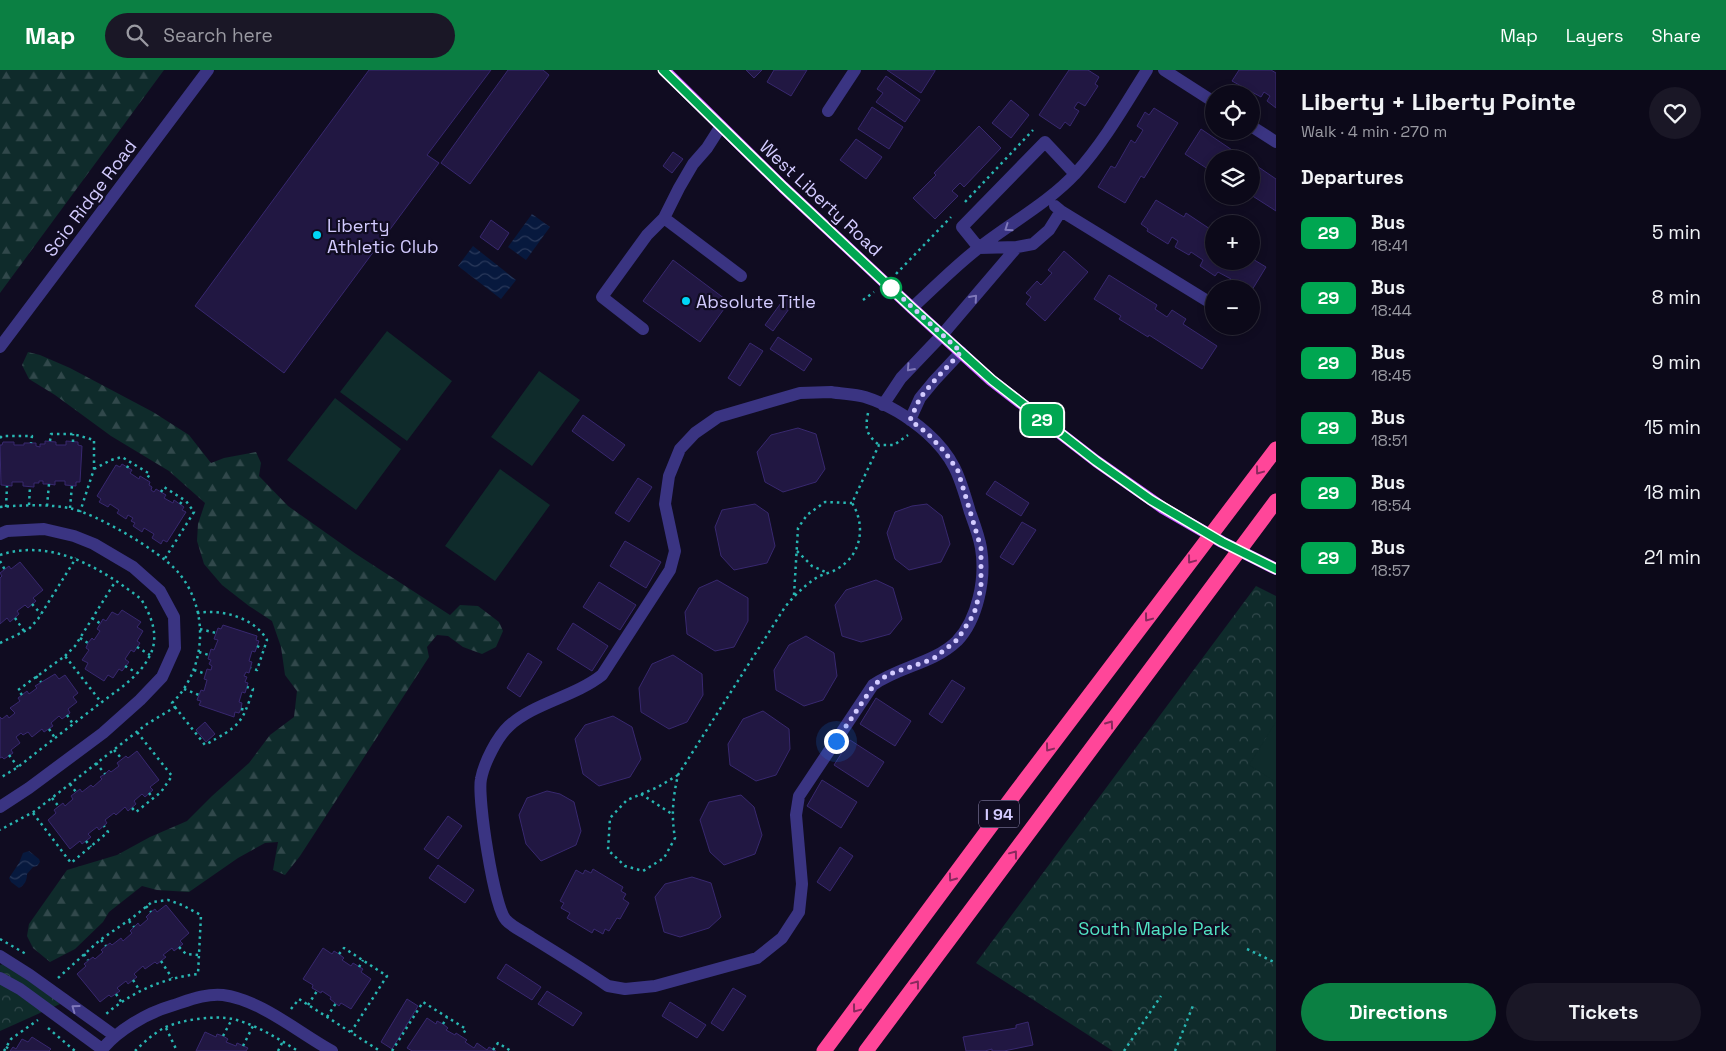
<!DOCTYPE html>
<meta charset="utf-8">
<style>
:root{--surface:#0c0919;--page:#1a1726;--text:#f1f3f6;--muted:#9a9aa2;--line:#2c2a38;--accent:#0b8043}
body{margin:0;font-family:"Space Grotesk",sans-serif;background:var(--page);color:var(--text);height:100vh;display:flex;flex-direction:column;font-size:19px;white-space:nowrap}
*{box-sizing:border-box;margin:0}
p{font-size:16px;color:var(--muted)}
.icon{flex:none;width:28px;height:28px;fill:none;stroke:currentColor;stroke-width:2;stroke-linecap:round;stroke-linejoin:round}
.map{position:relative;flex:1;overflow:hidden}
.details{display:flex;flex-direction:column;background:var(--surface);width:450px}
.details>*{flex:none}
.badge{padding:0 10px;border-radius:8px;font-size:18px;line-height:32px}
.tools{position:absolute;left:1205px;top:15px;display:grid;gap:10px}
.tools a{display:grid;place-items:center;width:55px;height:55px;border-radius:50%;background:var(--surface);box-shadow:0 2px 8px #0003,0 0 0 1px var(--line);font-size:25px}
.you{position:absolute;width:25px;height:25px;margin:-12px;border:4px solid #fff;border-radius:50%;background:#1a73e8;box-shadow:0 0 0 8px #1a73e833}
.map>.badge{position:absolute;translate:-50% -50%;box-shadow:0 0 0 2px #fff}
h2{padding:0 25px;font-size:19px;line-height:45px}
.round{display:grid;place-items:center;flex:none;width:52px;height:52px;border-radius:26px;background:var(--page)}
.head{display:flex;align-items:center;justify-content:space-between;height:85px;padding:0 25px}
h1{font-size:24px;font-weight:800;line-height:38px}
.button{display:flex;gap:10px;margin-top:auto;padding:10px 25px}
.button a{flex:1;height:58px;border-radius:30px;background:var(--accent);color:#fff;font-size:20px;font-weight:800;line-height:58px;text-align:center}
.button a+a{background:var(--page);color:var(--text)}
ul{padding:0;list-style:none}
li{display:flex;align-items:center;gap:15px;height:65px;padding:0 25px}
li div{flex:1}
li b{display:block;font-size:19px}
li em{font-style:normal}
li .badge{min-width:55px;font-weight:700;text-align:center}
header{display:flex;align-items:center;gap:30px;box-sizing:border-box;height:70px;padding:0 25px;background:var(--accent);color:#fff}
header strong{font-size:24px}
nav{display:flex;gap:28px;margin-inline-start:auto;font-size:18px}
.search{width:350px;height:45px;background:var(--page);display:flex;align-items:center;gap:12px;box-sizing:border-box;padding:0 18px;border-radius:28px;color:var(--muted);font-size:19px}
main{display:flex;flex:1;min-height:0}
.map>svg:first-child{display:block}
.forest{fill:url(#forest-firs)}
.park{fill:url(#park-crowns)}
.garden{fill:#0f2b2b}
.water{fill:url(#water-waves)}
.building{fill:#211742;stroke:#38286f}
.lines{fill:none;stroke-linecap:round;stroke-linejoin:round}
.path{stroke:#28b6b2;stroke-width:2.5;stroke-dasharray:2.5 4;stroke-linecap:butt}
.minor{stroke:#3a3482;stroke-width:12}
.major{stroke:#c452ff;stroke-width:12}
.highway{stroke:#ff4699;stroke-width:15}
.oneway{stroke:#7f78ba}
.oneway2{stroke:#88295d}
.line-casing{stroke:#fff;stroke-width:11}
.line{stroke:#00a651;stroke-width:8}
.walk{stroke:#d3cbff;stroke-width:5;stroke-dasharray:0 9}
.poi-dot{fill:#00d6f6;stroke:#100c21;stroke-width:2}
.stop-dot{fill:#fff;stroke:#00a651;stroke-width:2.5}
.labels{text-anchor:middle;dominant-baseline:central;stroke-width:4.5;stroke-linejoin:round;paint-order:stroke}
.shield{fill:#100c21;stroke:#9892bc;stroke-width:1}
.shield-label{font-size:16px;font-weight:bold;fill:#d3cbff}
.street-label{font-size:18px;fill:#d3cbff;stroke:#100c21}
.poi-label{font-size:18px;fill:#d3cbff;stroke:#100c21;text-anchor:start}
.park-label{font-size:18px;fill:#52e4c4;stroke:#100c21}
</style>
<header>
<strong>Map</strong>
<div class="search"><svg class="icon" aria-label="search" viewBox="0 0 24 24"><circle cx="10" cy="10" r="6"/><path d="M15 15l6 6"/></svg>Search here</div>
<nav><a>Map</a><a>Layers</a><a>Share</a></nav>
</header>
<main>
<div class="map">
<svg width="1276" height="981" viewBox="0 0 1276 981">
<defs>
<pattern id="forest-firs" width="22" height="20" patternUnits="userSpaceOnUse" patternTransform="scale(1.25)"><rect width="22" height="20" fill="#0f2b2b"/><path d="M5 1l3.5 6h-7zM16 11l3.5 6h-7z" fill="#31484b"/></pattern>
<pattern id="park-crowns" width="20" height="18" patternUnits="userSpaceOnUse" patternTransform="scale(1.25)"><rect width="20" height="18" fill="#0f2b2b"/><path d="M2 6a3 3 0 1 1 6 0M12 15a3 3 0 1 1 6 0" fill="none" stroke="#31484b"/></pattern>
<pattern id="water-waves" width="16" height="10" patternUnits="userSpaceOnUse" patternTransform="scale(1.25)"><rect width="16" height="10" fill="#07193e"/><path d="M0 5q4-4 8 0t8 0" fill="none" stroke="#2a395b"/></pattern>
</defs>
<rect width="100%" height="100%" fill="#100c21"/>
<path class="forest" d="M0,0H164L0,223Z
M28,282L40,285L70,298L153,342L189,365L211,393L224,388L256,382L261,393L259,406L288,436L356,484L450,545L460,535L478,536L499,552L503,561L496,577L482,584L463,577L448,566L437,565L427,577L429,587L300,786L285,805L273,800L278,772L265,773L238,788L189,822L157,820L142,816L109,842L103,852L75,879L50,892L33,878L27,866L29,854L67,800L117,785L150,767L187,751L212,726L249,693L270,665L294,647L297,621L285,605L281,577L272,551L249,536L222,515L204,494L197,471L198,454L205,433L169,401L111,366L55,325L29,309L22,295Z"/>
<path class="park" d="M1256,516L1276,526V981H1113L976,893Z
M10,891L60,934L0,961V895Z"/>
<path class="garden" d="M387,261L452,311L407,371L340,322Z
M539,301L580,330L532,396L491,367Z
M335,328L401,379L356,440L287,390Z
M500,399L550,435L495,511L445,476Z
M1276,652V712L1249,695Z"/>
<path class="water" d="M532,144L550,157L526,190L508,177Z
M473,176L516,210L501,229L458,196Z
M29,781L39,789L40,792L37,796L33,797L27,804C27,810 25,815 19,818L11,812L9,808L19,793L23,783Z"/>
<path class="building" d="M369,0H491L427,85L439,93L284,303L195,236Z
M508,0H543L549,5L470,114L441,93Z
M746,0H762L754,8Z
M774,0H807L791,26L767,12Z
M887,0H935V1L921,23Z
M1069,0H1088L1099,7L1095,14L1098,16L1085,36L1078,32L1074,38L1079,41L1070,56L1065,52L1060,59L1039,45Z
M1239,0H1271L1276,3V38L1267,31L1270,26L1264,22L1261,27L1232,11Z
M886,6L920,30L905,52L876,32L883,23L877,19Z
M1011,30L1029,45L1011,68L992,53Z
M872,37L903,57L889,79L858,59Z
M1154,38L1178,53L1144,108L1141,106L1125,133L1098,117L1111,96L1115,98L1131,70L1135,73L1143,60L1137,56L1145,42L1149,45Z
M979,56L1001,78L964,117L960,113L952,121L958,126L935,149L913,128L936,105L934,103Z
M1201,59L1235,82L1236,80L1249,89H1214V103L1185,84Z
M856,69L882,87L866,109L840,90Z
M673,82L683,89L672,103L663,96Z
M1251,92L1276,109V141L1251,125Z
M1156,130L1184,147L1186,143L1213,161L1212,163L1214,165V191H1251V188L1266,197L1252,220L1245,216L1241,219L1229,211L1231,209L1218,202L1215,206L1200,196L1203,190L1191,182L1189,185L1175,177L1178,171L1172,167L1168,174L1147,161L1148,159L1141,154Z
M491,150L509,163L498,180L480,167Z
M1064,181L1088,202L1045,251L1026,234L1031,227L1026,223L1037,211L1041,215L1052,203L1048,200Z
M673,190L729,232L700,272L643,231Z
M1109,205L1157,235L1155,239L1167,247L1172,240L1186,249L1183,254L1217,276L1202,299L1149,265L1148,267L1119,249L1121,246L1094,229Z
M786,226L794,232L773,261L765,255Z
M778,267L812,289L804,301L770,279Z
M750,273L763,281L740,316L728,308Z
M583,345L625,375L613,391L572,361Z
M798,358L816,364L825,399L816,412L783,422L765,412L757,382L771,365Z
M45,371L56,372V375H66V371L78,372V375L82,376L80,412H76V416L65,415V411H55V415L49,414H43V411H39V413H34V417L23,416V412H12V416L1,415L0,375H2L3,372H14V375H24V373H36V376L40,377V374H45Z
M122,394L132,400L130,403L139,409L140,406L150,412L149,415L152,417L151,420L154,422L156,419L166,425L164,428L173,433L174,430L184,437L182,440L186,442L167,472L163,470L161,474L152,468L154,464L144,458L142,462L133,456L135,453L131,451L133,448L128,445L126,449L117,443L119,440L110,434L108,437L99,432L101,429L97,426L116,395L120,397Z
M638,408L652,417L629,452L615,443Z
M995,411L1029,433L1021,446L986,424Z
M755,434L768,443L775,476L767,493L734,500L721,486L715,457L722,440Z
M927,434L942,446L950,474L941,492L909,500L895,489L887,463L895,442L912,436Z
M1022,452L1036,460L1013,495L1000,487Z
M625,471L661,492L646,518L610,496Z
M20,492L43,520L33,528L36,531L28,538L25,535L17,541L19,544L10,552L7,548L0,554V508L2,506L0,503L9,496L11,499Z
M717,510L748,528V551L734,577L715,581L687,564L685,542L699,518Z
M876,510L893,518L902,549L890,564L861,572L842,566L835,535L846,520Z
M599,512L636,535L620,560L583,537Z
M122,540L141,552L137,557L143,561L137,571L140,573L134,582L131,580L125,589L129,592L122,601L119,599L113,608L108,605L104,611L85,599L88,593L82,590L89,580L86,578L88,573L92,568L94,570L100,561L97,559L103,549L106,551L112,542L118,545Z
M573,553L608,576L592,601L557,579Z
M223,555L257,566L256,570L259,571L255,582L252,581L249,591L252,592L249,603L246,602L244,606L247,607L245,612L248,613L245,623L242,622L239,632L242,633L241,639L239,643L235,642L234,647L199,635L201,631L197,630L201,620L204,621L207,610L204,609L207,599L211,600L212,596L209,594L211,590L208,589L211,579L214,580L218,570L214,569L218,558L221,559Z
M806,566L834,583L837,606L823,630L804,636L776,620L774,600L789,575Z
M528,583L542,592L520,627L507,618Z
M673,585L702,604L703,625L687,652L669,659L641,642L639,618L652,594Z
M55,604L59,609L65,605L78,623L73,627L77,632L68,639L70,643L62,649L59,646L51,653L53,656L44,662L42,659L32,667L28,662L23,665L21,663L16,667L20,673L11,680L13,683L4,689L2,687L0,688V647L2,649L7,645L9,648L15,643L10,638L20,631L18,628L27,621L29,624L37,618L35,616Z
M952,610L965,618L942,653L929,644Z
M876,628L911,651L895,676L860,654Z
M763,641L789,659L790,679L776,705L756,711L730,695L728,674L743,649Z
M613,646L632,657L641,689L630,707L599,716L583,704L575,669L585,655Z
M205,652L215,664L206,672L196,660Z
M850,670L884,692L868,717L834,695Z
M137,681L159,710L150,717L153,720L145,727L142,724L134,731L136,734L128,741L125,737L116,745L114,743L105,750L107,753L99,760L97,757L88,764L91,767L82,774L80,771L70,779L48,750L56,743L54,740L63,733L65,736L73,729L71,726L80,719L82,722L91,715L93,717L102,709L100,707L105,704L109,700L111,702L119,696L117,693L126,686L128,688Z
M822,710L857,732L841,758L807,736Z
M547,721L560,724L574,732L581,761L576,775L541,791L526,774L519,745L527,728Z
M741,725L754,737L762,765L755,784L724,795L710,782L700,750L709,732Z
M448,746L462,756L438,789L424,779Z
M840,777L853,786L830,821L817,812Z
M438,795L474,820L465,833L429,808Z
M593,799L623,817L621,821L626,824L623,829L629,833L620,849L617,848L609,861L605,859L603,864L594,859L592,863L567,848L570,843L561,838L564,833L560,831L576,800L583,804L585,800L591,803Z
M692,807L711,813L721,847L709,858L680,867L664,862L655,827L665,814Z
M166,835L189,863L180,871L183,874L174,881L172,878L163,885L166,887L157,894L155,892L145,899L143,896L134,904L137,907L133,910L128,914L126,911L117,918L120,921L111,927L109,925L100,932L77,904L86,896L84,894L93,887L95,889L103,882L101,880L110,873L112,875L121,868L123,871L132,863L130,861L138,853L140,856L148,849L146,847L151,842L155,839L157,842Z
M323,878L332,884L334,881L339,884L344,888L342,890L351,896L353,893L363,899L361,902L371,909L351,939L341,933L339,936L330,929L331,927L322,921L321,923L312,918L313,915L303,909Z
M506,894L541,917L532,930L497,908Z
M733,918L746,926L723,961L711,953Z
M547,921L582,943L573,956L538,934Z
M407,929L418,936L392,979L381,972Z
M670,932L706,955L697,968L662,946Z
M427,948L436,954L437,951L443,954L448,958L446,960L455,965L456,963L467,970L465,972L474,978L477,973L487,980L489,977L496,981H412L407,978Z
M1028,952L1033,975L1004,981H992V979L985,981H966L963,967L1016,958V955Z
M205,962L216,967L217,964L223,966L228,969L226,972L236,976L237,973L248,978L246,981H196Z
M32,967L51,979L49,981H10L13,977L16,979L22,969L28,972Z"/>
<g class="lines">
<path class="path" d="M965,132L1033,60
M896,204L951,147
M863,230L874,222
M868,343C865,359 866,364 879,375
M0,368L2,366H32L31,373
M50,371L51,364H73L94,370V399L80,442
M73,372V364
M127,398L130,392
M94,399L111,390L122,387L150,404L146,410
M161,422L164,417L186,431L194,442L164,490
M180,434L184,429
M29,435L30,416
M47,436L49,414
M0,437C23,435 46,434 69,438C97,444 158,480 177,501C210,538 207,599 172,633L175,637L147,654L35,741L0,760
M6,437L7,416
M70,438L72,415
M797,481L812,496L828,503
M0,485C52,468 101,498 141,529C151,545 159,565 151,583C141,607 114,622 94,638C68,658 43,677 18,697L0,708
M0,491L5,500
M794,525L798,458L807,445L825,432L852,433
M32,534L41,544
M197,543C221,539 254,547 267,570L257,600L251,598
M15,548L24,561
M92,548L101,554
M200,559L216,563
M80,568L88,573
M0,573L29,559L38,549L76,488
M257,576L263,579
M137,577L150,585
M199,582L209,585
M65,586L75,576L115,512
M125,596L137,603
M194,600L206,604
M36,606L41,612
M184,619L199,625
M22,625L18,620L65,586L101,632
M175,637L205,675C238,656 242,656 253,619L247,617
M241,639L247,640
M67,645L73,654
M49,659L55,668
M114,680L122,689
M9,685L18,697
M96,693L105,704
M678,705L658,717L627,730L610,748L608,780L625,796L643,801L664,788L675,768C671,745 673,727 678,705L785,537C794,526 804,516 816,508C822,504 831,503 837,499C862,485 866,455 852,433L879,375H894L908,365
M70,714L76,722
M149,723L153,728
M641,724L672,744
M52,728L59,737
M132,738L136,742L161,722L172,706L137,662
M33,743L71,793L108,762L104,756
M86,771L91,777
M146,836L151,842
M129,851L134,857
M0,869L26,884
M101,870L106,876
M179,877L186,884L199,885
M1247,879L1276,893
M84,884L88,890
M339,884L344,878L387,906L351,962
M161,891L172,908
M359,897L363,890
M58,908L100,870L132,848L152,832L168,830L182,835L201,845L198,904C164,908 133,921 106,944
M133,910L140,921
M116,924L122,933
M308,935L317,921
M291,939L299,929L380,981
M327,947L336,933
M443,954L447,947
M48,958L75,981
M166,958L177,981
M223,966L232,949
M243,976L253,956
M6,977L11,980
M493,980L498,973L511,981
M4,981L11,969L38,950
M135,981C143,973 152,965 162,959C178,950 214,945 233,949C257,955 277,968 298,981
M278,981L283,971
M392,981L423,932L466,959L462,966
M1124,981L1161,926
M1175,981L1194,933"/>
<path class="minor" d="M1164,0L1214,32
M828,41L855,0
M1251,56L1276,72
M1055,136L1061,141L1214,235
M664,148L741,206
M1017,177L979,178L962,157L1045,72L1075,104
M912,238C934,218 956,195 980,177C1012,152 1048,133 1076,103C1104,72 1125,35 1147,0
M643,259L602,227L647,165L664,148L679,118L693,94L707,78L721,56
M0,277L208,0
M831,322C842,324 854,324 865,327C887,334 910,348 927,363C955,388 960,408 970,442C974,453 979,466 981,478C986,508 978,549 957,571C933,594 900,596 873,615L799,726L796,745L802,814L799,842L782,868L757,888L655,916L625,919L608,916C583,899 557,883 531,867C524,862 512,857 506,850C494,838 477,727 481,709C484,693 497,667 509,656C534,633 574,627 602,605L670,500L675,481L665,434L669,406L680,379L695,363L718,347L800,323Z
M883,335L901,308L942,265L1017,177L1033,174L1049,160L1061,141
M910,350L920,328L934,311L961,282
M0,464L7,461L44,459L74,466L94,474L133,497L160,521L174,547L175,578L162,607L140,630L103,663L29,718L0,737
M0,886L30,905L115,966
M0,908L20,919L102,979
M101,981C116,961 147,943 171,936C187,931 206,923 223,925C261,930 299,963 332,981"/>
<path class="major" d="M664,0L783,117L912,238L991,310L1096,391L1163,438L1222,472L1276,499"/>
<path class="highway" d="M824,981L1016,722L1276,379
M866,981L1276,431"/>
</g>
<defs><path id="oneway-chevron" d="M-2-3.5L2.5 0L-2 3.5" fill="none" stroke-width="1.6" stroke-linecap="round" stroke-linejoin="round" transform="scale(1.25)"/></defs>
<g class="oneway">
<use href="#oneway-chevron" transform="translate(1008 158) rotate(145)"/>
<use href="#oneway-chevron" transform="translate(974 228) rotate(-49)"/>
<use href="#oneway-chevron" transform="translate(910 298) rotate(132)"/>
<use href="#oneway-chevron" transform="translate(75 938) rotate(-144)"/>
</g>
<g class="oneway2">
<use href="#oneway-chevron" transform="translate(1259 401) rotate(127)"/>
<use href="#oneway-chevron" transform="translate(1191 490) rotate(127)"/>
<use href="#oneway-chevron" transform="translate(1148 548) rotate(127)"/>
<use href="#oneway-chevron" transform="translate(1110 654) rotate(-54)"/>
<use href="#oneway-chevron" transform="translate(1049 678) rotate(127)"/>
<use href="#oneway-chevron" transform="translate(1014 784) rotate(-53)"/>
<use href="#oneway-chevron" transform="translate(952 808) rotate(126)"/>
<use href="#oneway-chevron" transform="translate(916 914) rotate(-53)"/>
<use href="#oneway-chevron" transform="translate(856 939) rotate(127)"/>
</g>
<g class="lines">
<defs>
<path id="line" d="M663,0L783,117L912,238L992,310L1096,391L1151,430L1222,472L1276,499"/>
</defs>
<use href="#line" class="line-casing"/>
<use href="#line" class="line"/>
<path class="walk" d="M836,671L874,615L887,605L933,589L957,570L974,544L981,518V478L958,401L945,382L927,363L910,350L920,328L934,311L961,282L886,213L891,218"/>
</g>
<g class="poi-dot">
<circle cx="317" cy="165" r="5"/>
<circle cx="686" cy="231" r="5"/>
</g>
<circle class="stop-dot" cx="891" cy="218" r="10"/>
<g class="labels">
<rect class="shield" x="979" y="730.5" width="40" height="27" rx="4"/>
<g class="shield-label">
<text x="999" y="744">I 94</text>
</g>
<g class="street-label">
<text transform="translate(90 128) rotate(-53)">Scio Ridge Road</text>
<text transform="translate(821 128) rotate(43)">West Liberty Road</text>
</g>
<g class="poi-label">
<text x="327" y="155">Liberty<tspan x="327" dy="21">Athletic Club</tspan></text>
<text x="696" y="231">Absolute Title</text>
</g>
<g class="park-label">
<text x="1154" y="858">South Maple Park</text>
</g>
</g>
</svg>
<div class="tools">
<a><svg class="icon" aria-label="locate" viewBox="0 0 24 24"><circle cx="12" cy="12" r="6"/><path d="M12 2v4M12 18v4M2 12h4M18 12h4"/></svg></a>
<a><svg class="icon" aria-label="layers" viewBox="0 0 24 24"><path d="M12 4l9 5-9 5-9-5zM3 14l9 5 9-5"/></svg></a>
<a>+</a>
<a>−</a>
</div>
<div class="you" style="left:836px;top:671px"></div>
<b class="badge" style="left:1042px;top:350px;background:#00a651;color:#fff">29</b>
</div>
<section class="details">
<div class="head"><div><h1>Liberty + Liberty Pointe</h1><p>Walk · 4 min · 270 m</p></div><a class="round"><svg class="icon" aria-label="heart" viewBox="0 0 24 24"><path d="M12 20l-8-8c-3-5 5-10 8-4 3-6 11-1 8 4z"/></svg></a></div>
<h2>Departures</h2>
<ul>
<li><span class="badge" style="background:#00a651;color:#fff">29</span><div><b>Bus</b><p>18:41</p></div><em>5 min</em></li>
<li><span class="badge" style="background:#00a651;color:#fff">29</span><div><b>Bus</b><p>18:44</p></div><em>8 min</em></li>
<li><span class="badge" style="background:#00a651;color:#fff">29</span><div><b>Bus</b><p>18:45</p></div><em>9 min</em></li>
<li><span class="badge" style="background:#00a651;color:#fff">29</span><div><b>Bus</b><p>18:51</p></div><em>15 min</em></li>
<li><span class="badge" style="background:#00a651;color:#fff">29</span><div><b>Bus</b><p>18:54</p></div><em>18 min</em></li>
<li><span class="badge" style="background:#00a651;color:#fff">29</span><div><b>Bus</b><p>18:57</p></div><em>21 min</em></li>
</ul>
<div class="button"><a>Directions</a><a>Tickets</a></div>
</section>
</main>
